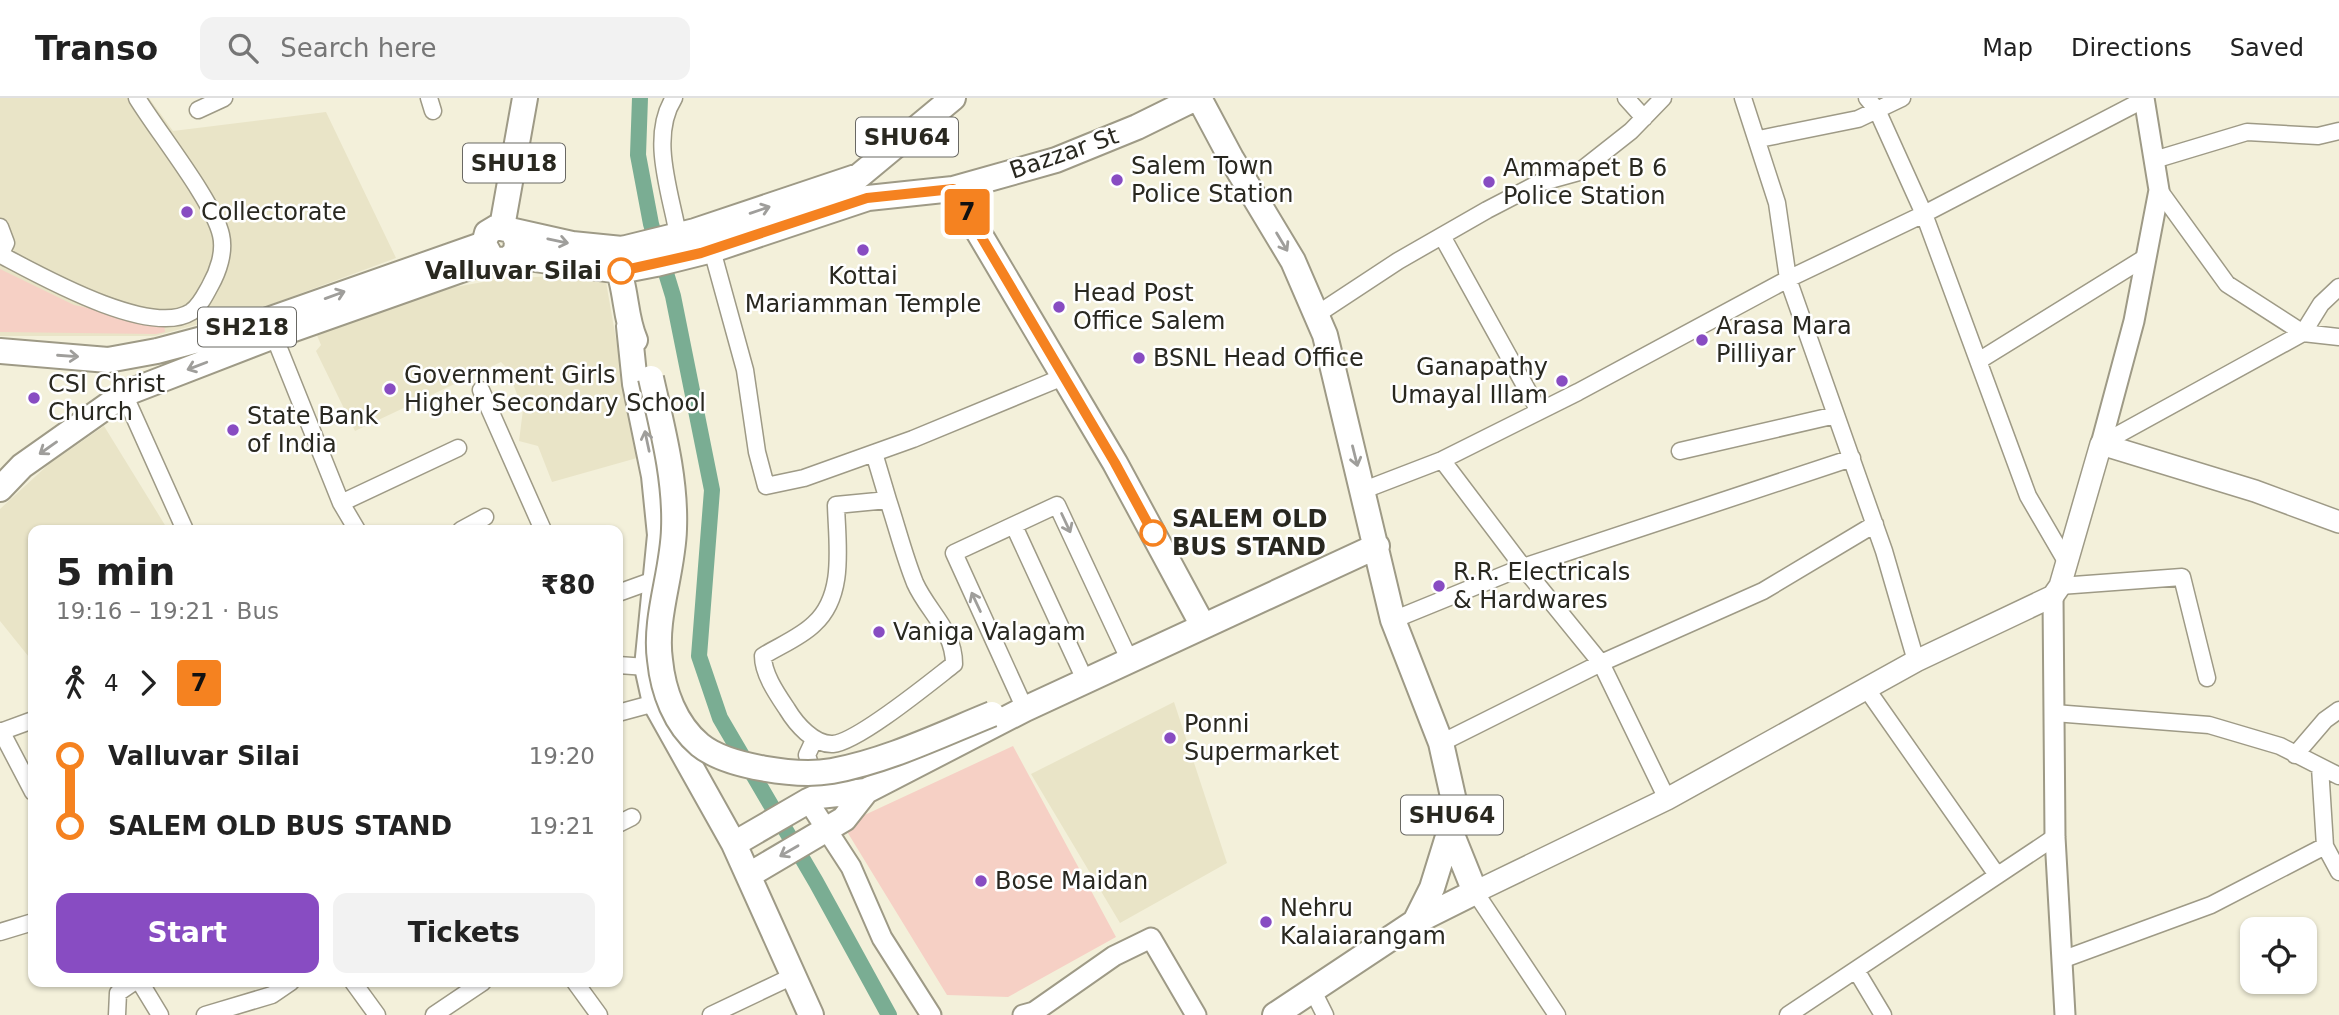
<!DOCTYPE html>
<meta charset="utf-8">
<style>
:root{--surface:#fff;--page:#f2f2f2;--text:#222;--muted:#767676;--line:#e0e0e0;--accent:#884cc2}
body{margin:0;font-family:"DejaVu Sans",sans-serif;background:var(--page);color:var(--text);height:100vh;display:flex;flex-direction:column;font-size:26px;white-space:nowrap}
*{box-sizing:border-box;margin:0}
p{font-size:23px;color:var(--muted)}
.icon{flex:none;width:38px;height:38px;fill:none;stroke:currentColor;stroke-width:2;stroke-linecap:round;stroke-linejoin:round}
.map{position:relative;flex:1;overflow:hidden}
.side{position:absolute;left:28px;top:427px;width:595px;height:462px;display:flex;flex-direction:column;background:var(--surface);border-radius:14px;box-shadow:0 2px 5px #0004}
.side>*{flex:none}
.badge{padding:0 14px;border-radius:5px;font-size:24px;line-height:46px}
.buttons{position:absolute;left:2240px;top:819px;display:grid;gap:14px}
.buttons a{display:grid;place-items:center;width:77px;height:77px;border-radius:14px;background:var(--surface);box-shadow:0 2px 5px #0004;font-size:35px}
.map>.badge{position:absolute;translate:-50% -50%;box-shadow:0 0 0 4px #fff}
.legs{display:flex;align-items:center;gap:10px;height:77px;padding:0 28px;font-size:23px}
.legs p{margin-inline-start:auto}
.overview{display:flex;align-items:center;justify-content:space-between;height:119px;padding:0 28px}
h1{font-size:38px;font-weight:800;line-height:52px}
.button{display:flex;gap:14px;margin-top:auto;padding:14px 28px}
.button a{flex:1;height:80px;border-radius:14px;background:var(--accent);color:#fff;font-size:28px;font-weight:800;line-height:80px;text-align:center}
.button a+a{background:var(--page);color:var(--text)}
ul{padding:0 28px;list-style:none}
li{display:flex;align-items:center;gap:24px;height:70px;font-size:26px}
li i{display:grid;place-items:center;width:10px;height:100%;margin:0 9px;background:currentColor}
li i::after{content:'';width:18px;height:18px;margin:-9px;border:5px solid;border-radius:50%;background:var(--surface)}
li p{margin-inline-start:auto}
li:first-child i{background:linear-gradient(#0000 50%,currentColor 0)}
li:last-child i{background:linear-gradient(currentColor 50%,#0000 0)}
header{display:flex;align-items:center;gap:42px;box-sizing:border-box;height:98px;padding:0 35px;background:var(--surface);border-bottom:2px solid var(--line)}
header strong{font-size:33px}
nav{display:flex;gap:38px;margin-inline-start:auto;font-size:24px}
.search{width:490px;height:63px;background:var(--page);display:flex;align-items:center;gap:18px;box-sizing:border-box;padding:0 24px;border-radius:14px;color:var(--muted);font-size:26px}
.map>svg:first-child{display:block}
.built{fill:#e9e4c7}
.green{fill:#f6d0c5}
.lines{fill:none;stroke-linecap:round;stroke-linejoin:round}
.canal{stroke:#7aad93;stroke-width:16}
.minor-casing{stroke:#9e9a86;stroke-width:19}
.tertiary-casing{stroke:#9e9a86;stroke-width:23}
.secondary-casing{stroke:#9e9a86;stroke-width:24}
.primary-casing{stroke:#9e9a86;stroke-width:28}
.minor{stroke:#fff;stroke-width:16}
.tertiary{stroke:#fff;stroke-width:19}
.secondary{stroke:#fff;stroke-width:21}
.primary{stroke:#fff;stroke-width:24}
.primary-bridge-casing{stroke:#9e9a86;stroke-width:28;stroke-linecap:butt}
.primary-bridge{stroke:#fff;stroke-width:24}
.oneway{stroke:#9f9e9b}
.line-1-casing{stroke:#fff;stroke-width:16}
.line-1{stroke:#f58220;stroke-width:10}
.poi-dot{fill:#884cc2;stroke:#fff;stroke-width:2.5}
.stop-1-dot{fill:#fff;stroke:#f58220;stroke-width:3.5}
.labels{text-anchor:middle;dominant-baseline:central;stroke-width:5;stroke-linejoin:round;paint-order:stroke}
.shield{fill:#fff;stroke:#696863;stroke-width:2}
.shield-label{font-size:23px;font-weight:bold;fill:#292820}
.street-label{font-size:24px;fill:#292820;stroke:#fff}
.poi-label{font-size:24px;fill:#292820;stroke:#fff;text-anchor:start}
.stop-label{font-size:24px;font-weight:bold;fill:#292820;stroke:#fff;text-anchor:end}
</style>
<header>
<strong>Transo</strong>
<div class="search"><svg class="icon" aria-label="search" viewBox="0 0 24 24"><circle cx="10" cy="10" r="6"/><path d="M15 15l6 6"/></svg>Search here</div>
<nav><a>Map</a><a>Directions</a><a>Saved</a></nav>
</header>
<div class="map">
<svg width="2339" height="917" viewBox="0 0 2339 917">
<rect width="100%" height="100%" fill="#f3f0da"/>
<path class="built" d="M0,0H149L173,33L326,14L396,160L272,206L155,238H0Z
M591,175L606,184L637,360L552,384L538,348L519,343L523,312L507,270L501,264L355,333L316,253L321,247L314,230L444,191L494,182Z
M104,328L168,432H33V564L0,523V411L49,366Z
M1174,604L1227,765L1120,825L1031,676Z"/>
<path class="green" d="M0,171L74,207L164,226L165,234L156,236L0,234Z
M1013,648L1116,839L1008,899L947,897L843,727Z"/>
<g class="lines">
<path class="canal" d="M640,0L638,57L651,126L673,198L712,392L699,558L720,620L816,784L889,917"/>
<defs>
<path id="minor" d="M429,0L433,13
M674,0C649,39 671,96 678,137
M1626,0L1644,20
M1743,0L1777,105L1788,181L1884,453L1916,563
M1867,0L1877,12L1924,116L2028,398L2067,465
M198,12L224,0
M1759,41L1858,21L1902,0
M2154,62L2247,34L2318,38L2339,33
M0,129L6,145L0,157
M1442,138L1539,313
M712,152L745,272L757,354L766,388L804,380L913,341L1063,279
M1,157C39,177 150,240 191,214C200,208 205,197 210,188C218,174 225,154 221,137C214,104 157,33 137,0
M2339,189L2321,206L2303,235L2339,239
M1316,217L1398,163L1487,112L1539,85L1579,74L1631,33L1663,0
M274,238L341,405L357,432
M1980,262L2146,159
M481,292L543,432
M124,296L185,432
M2101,346L2303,235L2227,186L2159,92
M1680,353L1836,317
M874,355L888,402
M1442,362L1523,469L1601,565L1667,701
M1364,392L1442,362L1578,294L1788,181L1924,116L2145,1
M888,402C897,429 904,458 915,485C928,514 954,532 954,566C932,583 858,644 833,646C814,647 796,626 787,611C777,596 763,576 763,558C779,548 801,539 814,526C846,497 837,446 836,407Z
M341,405L458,350
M1014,428L1085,582
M461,432L485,419
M2060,488L2182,479L2207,580
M618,495L654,482
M1393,522L1523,469L1852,360
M618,567L647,569
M1866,590L1997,777
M1025,611L954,455L1057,407L1129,561
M618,615L655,605
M2054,615L2209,627L2280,648L2339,678
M1,633L33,694
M0,634L33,622
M814,642L807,657L815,682
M1441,645L1601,565L1763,493L1875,426
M2295,657L2325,622L2339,612
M618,726L632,719
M2325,748L2339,774
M1475,794L1557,917
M0,834L33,824
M2064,861L2211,807L2325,748L2320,669
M1856,872L1883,917
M140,884L160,917
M353,884L377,917
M575,884L599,917
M1313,893L1325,917
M117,917L118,895L134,884
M205,917L272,897L291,884
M434,917L483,884
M711,917L793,878
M1788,917L2055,739"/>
<path id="tertiary" d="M2101,346L2134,223L2159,92L2144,0
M2053,498L2055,739L2065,917
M808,703L851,769L882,840L931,917
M1023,917L1034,914L1114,858L1151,840L1196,917"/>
<path id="secondary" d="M1475,794L1667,701L1916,563L2053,498L2060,488L2101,346L2255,393L2339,424"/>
<path id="primary" d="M1199,0L1231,60L1293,163L1325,237L1393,522L1441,645L1454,703L1450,732L1432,790L1415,824L1275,917
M953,91L1115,365L1202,526
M502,129L525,0
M512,133L517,143L516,154L507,162L492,161L484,146L487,135L497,129L572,146L622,151L695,133L859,78L953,0
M513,158L620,173L656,166L712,152L868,100L953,91L1056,62L1137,29L1196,0
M612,160C628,185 623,215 635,242
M629,228L635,286L654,378L660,437L647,569L655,605L734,746L811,917
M0,253L108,262L157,253L251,228L484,146
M0,391L22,368L124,296L274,238L492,161
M734,746L808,703L819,698L866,693L1025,611L1377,448
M749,777L844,721L866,693
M1415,824L1475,794L1450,732"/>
</defs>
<use href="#minor" class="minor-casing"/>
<use href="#tertiary" class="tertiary-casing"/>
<use href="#secondary" class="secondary-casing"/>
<use href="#primary" class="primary-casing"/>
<use href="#minor" class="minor"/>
<use href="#tertiary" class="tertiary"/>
<use href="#secondary" class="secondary"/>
<use href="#primary" class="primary"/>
<defs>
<path id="primary-bridge" d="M651,280C662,329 676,380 674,431C673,474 654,520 660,562C663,593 675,626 700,647C727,669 798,679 832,673C887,663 940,637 992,616"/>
</defs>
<use href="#primary-bridge" class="primary-bridge-casing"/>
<use href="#primary-bridge" class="primary-bridge"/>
</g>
<defs><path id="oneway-shaft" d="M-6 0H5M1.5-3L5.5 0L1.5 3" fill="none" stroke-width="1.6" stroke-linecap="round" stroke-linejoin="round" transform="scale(1.75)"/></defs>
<g class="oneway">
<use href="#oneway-shaft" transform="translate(760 112) rotate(-19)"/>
<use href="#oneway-shaft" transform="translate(558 143) rotate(12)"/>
<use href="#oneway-shaft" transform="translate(1282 144) rotate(59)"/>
<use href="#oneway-shaft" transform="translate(335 197) rotate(-20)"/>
<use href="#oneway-shaft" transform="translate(68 258) rotate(4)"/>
<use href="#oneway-shaft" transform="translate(197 268) rotate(159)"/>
<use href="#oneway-shaft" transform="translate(647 343) rotate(-102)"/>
<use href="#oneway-shaft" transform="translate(48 350) rotate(145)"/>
<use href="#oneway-shaft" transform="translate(1355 358) rotate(76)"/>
<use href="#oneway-shaft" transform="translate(1066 425) rotate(65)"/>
<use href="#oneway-shaft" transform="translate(976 504) rotate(-115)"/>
<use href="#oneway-shaft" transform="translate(789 753) rotate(150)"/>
</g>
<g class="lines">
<defs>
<path id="line-1" d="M621,173L701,155L867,100L953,91L1115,365L1153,435"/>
</defs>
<use href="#line-1" class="line-1-casing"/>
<use href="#line-1" class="line-1"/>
</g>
<g class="poi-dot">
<circle cx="1117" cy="82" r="7"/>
<circle cx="1489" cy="84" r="7"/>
<circle cx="187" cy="114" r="7"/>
<circle cx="863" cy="152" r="7"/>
<circle cx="1059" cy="209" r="7"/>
<circle cx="1702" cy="242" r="7"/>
<circle cx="1139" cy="260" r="7"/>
<circle cx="1562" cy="283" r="7"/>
<circle cx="390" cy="291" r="7"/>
<circle cx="34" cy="300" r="7"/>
<circle cx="233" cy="332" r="7"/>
<circle cx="1439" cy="488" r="7"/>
<circle cx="879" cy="534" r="7"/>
<circle cx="1170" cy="640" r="7"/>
<circle cx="981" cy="783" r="7"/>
<circle cx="1266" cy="824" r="7"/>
</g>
<g class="stop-1-dot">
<circle cx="621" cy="173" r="12"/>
<circle cx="1153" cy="435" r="12"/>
</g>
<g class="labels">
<g class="shield">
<rect x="856" y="19.5" width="102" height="39" rx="5"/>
<rect x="463" y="45.5" width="102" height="39" rx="5"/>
<rect x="198" y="209.5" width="98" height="39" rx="5"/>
<rect x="1401" y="697.5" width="102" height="39" rx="5"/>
</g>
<g class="shield-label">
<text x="907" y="39">SHU64</text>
<text x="514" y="65">SHU18</text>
<text x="247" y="229">SH218</text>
<text x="1452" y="717">SHU64</text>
</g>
<g class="street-label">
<text transform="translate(1064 55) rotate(-19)">Bazzar St</text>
</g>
<g class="poi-label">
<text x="1131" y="68">Salem Town<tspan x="1131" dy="28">Police Station</tspan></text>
<text x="1503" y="70">Ammapet B 6<tspan x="1503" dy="28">Police Station</tspan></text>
<text x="201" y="114">Collectorate</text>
<text x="863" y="178" text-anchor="middle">Kottai<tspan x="863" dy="28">Mariamman Temple</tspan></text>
<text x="1073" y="195">Head Post<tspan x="1073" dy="28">Office Salem</tspan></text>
<text x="1716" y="228">Arasa Mara<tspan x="1716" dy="28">Pilliyar</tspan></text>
<text x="1153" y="260">BSNL Head Office</text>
<text x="1548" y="269" text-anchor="end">Ganapathy<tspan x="1548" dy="28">Umayal Illam</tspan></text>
<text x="404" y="277">Government Girls<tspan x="404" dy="28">Higher Secondary School</tspan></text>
<text x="48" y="286">CSI Christ<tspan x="48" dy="28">Church</tspan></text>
<text x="247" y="318">State Bank<tspan x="247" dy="28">of India</tspan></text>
<text x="1453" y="474">R.R. Electricals<tspan x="1453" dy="28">&amp; Hardwares</tspan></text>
<text x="893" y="534">Vaniga Valagam</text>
<text x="1184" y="626">Ponni<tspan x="1184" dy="28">Supermarket</tspan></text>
<text x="995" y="783">Bose Maidan</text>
<text x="1280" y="810">Nehru<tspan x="1280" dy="28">Kalaiarangam</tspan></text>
</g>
<g class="stop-label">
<text x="602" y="173">Valluvar Silai</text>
<text x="1172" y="421" text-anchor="start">SALEM OLD<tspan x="1172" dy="28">BUS STAND</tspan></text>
</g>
</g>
</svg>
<div class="buttons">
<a><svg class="icon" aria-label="locate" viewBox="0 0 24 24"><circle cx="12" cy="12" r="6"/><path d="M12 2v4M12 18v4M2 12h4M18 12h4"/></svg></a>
</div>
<b class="badge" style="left:967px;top:114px;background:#f58220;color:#111">7</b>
<section class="side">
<div class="overview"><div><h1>5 min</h1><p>19:16 – 19:21 · Bus</p></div><b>₹80</b></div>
<div class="legs"><svg class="icon" aria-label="walk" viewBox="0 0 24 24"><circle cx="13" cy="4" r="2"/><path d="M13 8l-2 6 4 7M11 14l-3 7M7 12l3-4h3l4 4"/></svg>4<svg class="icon" aria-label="forward" viewBox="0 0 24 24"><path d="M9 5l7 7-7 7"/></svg><b class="badge" style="background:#f58220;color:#111">7</b></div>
<ul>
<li><i style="color:#f58220"></i><b>Valluvar Silai</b><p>19:20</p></li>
<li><i style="color:#f58220"></i><b>SALEM OLD BUS STAND</b><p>19:21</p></li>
</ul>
<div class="button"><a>Start</a><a>Tickets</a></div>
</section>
</div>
